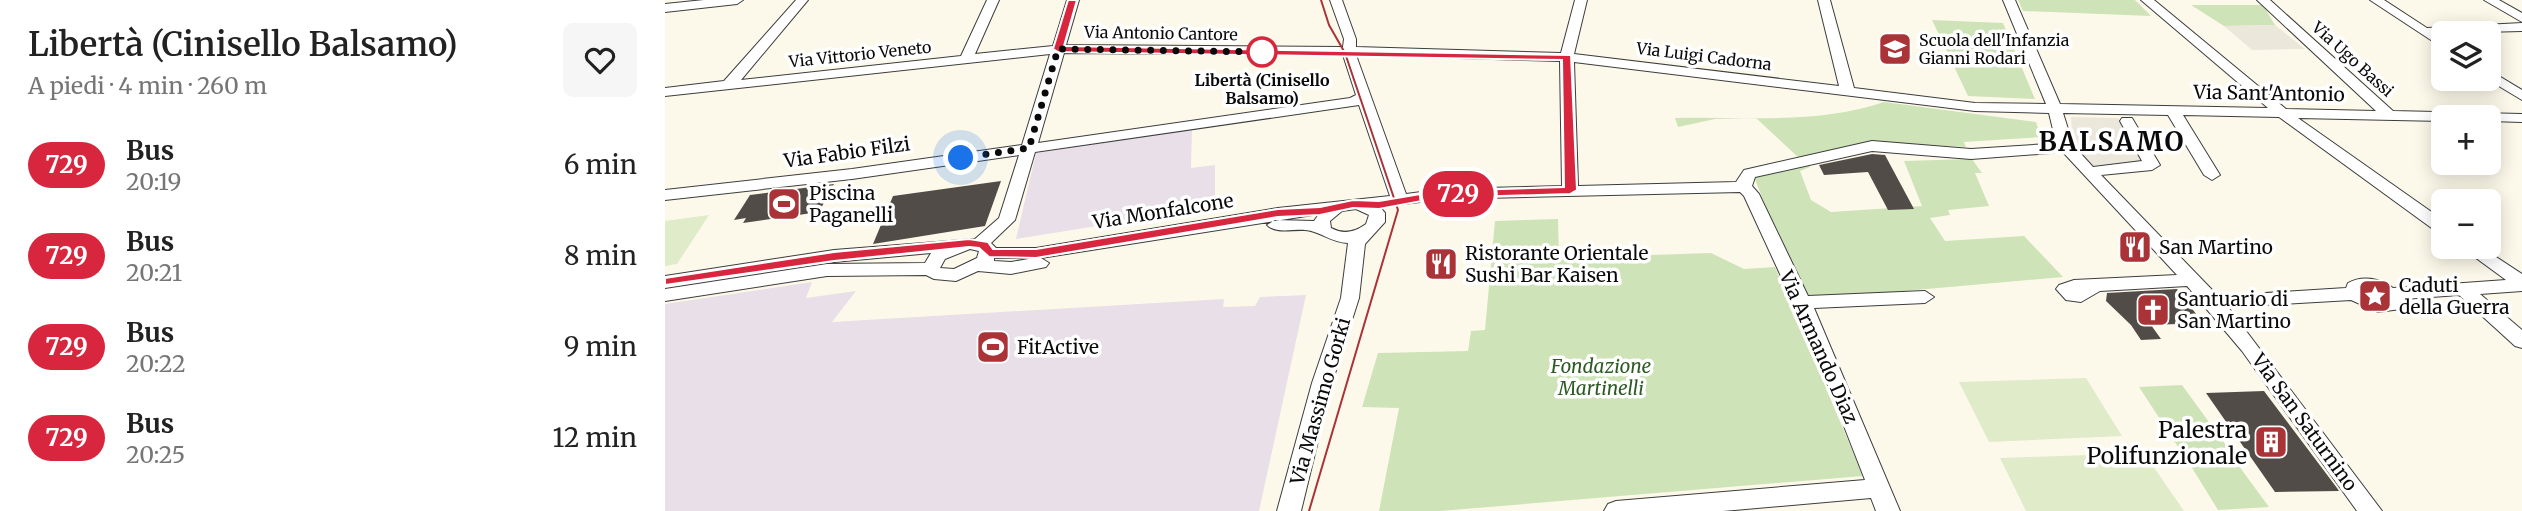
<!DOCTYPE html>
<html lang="it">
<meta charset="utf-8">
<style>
:root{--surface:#fff;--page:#f6f6f6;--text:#222;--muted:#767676}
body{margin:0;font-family:Merriweather,serif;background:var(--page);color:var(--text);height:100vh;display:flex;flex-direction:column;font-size:26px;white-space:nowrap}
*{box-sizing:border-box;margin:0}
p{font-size:23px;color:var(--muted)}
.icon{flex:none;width:38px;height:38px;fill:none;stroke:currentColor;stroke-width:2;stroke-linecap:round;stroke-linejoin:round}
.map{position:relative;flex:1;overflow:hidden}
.panel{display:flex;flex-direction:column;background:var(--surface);width:665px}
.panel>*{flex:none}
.badge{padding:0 14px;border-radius:23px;font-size:24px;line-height:46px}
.controls{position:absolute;left:1766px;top:21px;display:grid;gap:14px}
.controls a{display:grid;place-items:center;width:70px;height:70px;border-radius:10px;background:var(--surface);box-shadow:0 4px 18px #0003;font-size:35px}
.you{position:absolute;width:35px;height:35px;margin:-18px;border:5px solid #fff;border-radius:50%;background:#1a73e8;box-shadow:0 0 0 10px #1a73e833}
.map>.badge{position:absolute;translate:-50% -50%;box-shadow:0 0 0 4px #fff}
.round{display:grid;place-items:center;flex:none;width:74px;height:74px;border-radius:10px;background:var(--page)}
.summary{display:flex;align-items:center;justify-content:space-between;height:119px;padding:0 28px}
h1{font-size:33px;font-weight:600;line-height:52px}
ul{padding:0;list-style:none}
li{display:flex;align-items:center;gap:21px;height:91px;padding:0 28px}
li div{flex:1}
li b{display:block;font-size:26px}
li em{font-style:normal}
li .badge{min-width:77px;font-weight:700;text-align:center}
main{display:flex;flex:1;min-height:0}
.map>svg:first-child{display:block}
.industrial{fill:#e8dfe9}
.green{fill:#cee3b8}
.pitch{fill:#dfebc9}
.plaza{fill:#ebe7db}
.building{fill:#524c48}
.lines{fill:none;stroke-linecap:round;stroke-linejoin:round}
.street-casing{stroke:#3d3d3d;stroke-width:2}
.street{fill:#fff;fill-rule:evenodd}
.tram{stroke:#aa3338;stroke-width:2}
.line{fill:#d7263d;stroke:#fff;stroke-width:2}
.walk{stroke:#0a0a0a;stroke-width:7;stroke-dasharray:0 12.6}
.stop-dot{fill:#fff;stroke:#d7263d;stroke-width:3.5}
.labels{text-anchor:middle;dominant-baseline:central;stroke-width:7;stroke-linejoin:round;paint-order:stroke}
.far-street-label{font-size:16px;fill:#0a0a0a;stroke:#fff}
.far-poi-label{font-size:16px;fill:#0a0a0a;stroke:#fff;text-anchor:start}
.far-stop-label{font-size:16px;font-weight:bold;fill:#0a0a0a;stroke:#fff}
.street-label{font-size:19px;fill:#0a0a0a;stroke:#fff}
.poi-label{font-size:19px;fill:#0a0a0a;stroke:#fff;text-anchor:start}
.park-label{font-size:19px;font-style:italic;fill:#2e5a23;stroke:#fff}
.near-poi-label{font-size:23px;fill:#0a0a0a;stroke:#fff;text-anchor:end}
.district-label{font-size:26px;font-weight:bold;letter-spacing:2px;fill:#0a0a0a;stroke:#fff}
</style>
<main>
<section class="panel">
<div class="summary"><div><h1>Libertà (Cinisello Balsamo)</h1><p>A piedi · 4 min · 260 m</p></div><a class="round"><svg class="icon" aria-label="heart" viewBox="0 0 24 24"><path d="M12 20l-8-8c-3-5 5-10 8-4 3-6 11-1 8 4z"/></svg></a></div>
<ul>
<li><span class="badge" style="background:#d7263d;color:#fff">729</span><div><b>Bus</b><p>20:19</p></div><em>6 min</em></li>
<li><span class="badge" style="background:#d7263d;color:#fff">729</span><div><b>Bus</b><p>20:21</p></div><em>8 min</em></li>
<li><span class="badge" style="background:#d7263d;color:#fff">729</span><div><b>Bus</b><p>20:22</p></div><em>9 min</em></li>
<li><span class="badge" style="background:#d7263d;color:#fff">729</span><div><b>Bus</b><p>20:25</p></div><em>12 min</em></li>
</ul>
</section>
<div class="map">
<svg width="1857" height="511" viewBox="0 0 1857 511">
<rect width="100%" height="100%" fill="#fdf9ea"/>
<path class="industrial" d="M527,129L526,168L550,165V207L351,239L371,153Z
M147,282L141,298L191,291L167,322L559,299L558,307L590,306L595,297L641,295L594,511H0V304Z"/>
<path class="green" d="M1353,0H1470L1486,16L1358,11Z
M1526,5H1598L1610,25L1559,26Z
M1267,20L1338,23L1370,99L1303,96Z
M1219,102L1371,122L1376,137L1299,142L1301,147L1204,142L1134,158L1091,118L1050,119L1013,127L1010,118C1079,116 1152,125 1219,102Z
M1307,159L1317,173H1310L1324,206L1283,210L1285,215L1265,218L1280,241L1359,236L1398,277L1138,300L1089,177L1143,163L1145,167L1135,171L1146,200L1166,212L1257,206L1239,161Z
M893,219L894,258L1046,253L1079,269L1110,267L1198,476L775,511H714L734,408L697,407L713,353L803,351L806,331L820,330L830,221Z
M1517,385L1568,455L1519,456L1474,387Z
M1571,462L1604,507L1553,510L1524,463Z"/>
<path class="pitch" d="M44,215L12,264L0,266V221Z
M1421,378L1457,436L1324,442L1294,382Z
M1479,453L1519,511H1361L1335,458Z"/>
<path class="plaza" d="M1610,25L1640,49L1587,50L1559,26Z
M1406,117L1453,118L1477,163L1426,166L1408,149Z"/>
<path class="building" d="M1207,154L1220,155L1249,209L1223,210L1203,172L1159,175L1154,165Z
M336,181L320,226L208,244L228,196Z
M169,184L154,212L78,223L81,218L69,220L85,195Z
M1512,289L1538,323L1486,325L1496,339L1476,340L1466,325L1441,301L1442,293Z
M1599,391L1672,488L1674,491L1610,492L1541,393Z"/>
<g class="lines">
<defs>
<path id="street" d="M39,0H78L72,4L0,12V4Z
M131,0H143L76,80L296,56L322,0H334L310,54L388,46L402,0H414L401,45L678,47L679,39L665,0H677L691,39V47L896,53L910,0H922L909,54L1174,86L1153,0H1165L1189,88L1310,103L1381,104L1338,0H1350L1395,104L1603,108L1476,0H1489L1621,109L1711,111L1592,0H1605L1728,111L1857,114V122L1824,121V117H1778V121L1633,118L1778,220V233L1772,232L1614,117L1518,115L1555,175L1547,180L1539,175L1503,115L1398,113L1408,145L1428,167L1477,161L1455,121L1457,118H1467L1495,165L1487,170L1436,175L1553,296L1681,288L1683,283C1697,275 1715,278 1728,288L1841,280L1796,247H1816L1857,274V291L1815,294L1857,330V348L1850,346L1794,295L1739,299L1736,309L1713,312L1686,300L1563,307L1717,511H1692L1577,351L1522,286L1435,291L1416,302L1401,300L1391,289L1394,285L1409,280L1512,275L1395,149L1387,153L1306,159L1207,151L1090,177L1087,186L1094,194L1143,296L1260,291L1269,297L1260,303L1149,308L1235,511H1211L1206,498L1058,511H939L943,504L951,501L1200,480L1145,339L1079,196L1075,192L779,199L715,207L720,213V222L700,244L694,298L667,383L636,511H612L647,383L676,298L683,243C667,243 655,231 640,230C627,229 611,234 602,225L610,220L649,221L654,214L376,258L384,263L381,267L346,274L313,271L291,281L269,279L261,275L162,276L0,301V289L162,264L260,263L266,253L169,262L0,288V276L169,250L310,239L334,218L354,155L187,179L0,200V190L187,169L357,145L385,54L0,96V88L59,81ZM399,53L678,55L691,95L685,98L373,143ZM691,55L895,61L897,186L779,189L741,194ZM909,62L1310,111L1384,113L1390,138L1383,144L1306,149L1207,141L1079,170L1071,182L913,186ZM694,105L725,196L613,208L371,248H331L326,243L350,220L370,152ZM691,209L704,215L701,224C690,232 679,235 666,228L665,221L677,211ZM305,249L314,251L312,258L289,269L275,268L280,259ZM329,258H369L346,262L329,261ZM1699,290L1709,292L1720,299L1701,294Z
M1705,0H1719L1762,28L1857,23V31L1778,33L1773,35L1778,38V48Z
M1819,0H1834L1857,13V22Z
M1824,70L1857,90V100L1822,79Z"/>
</defs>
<use href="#street" class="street-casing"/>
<use href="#street" class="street"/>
<path class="tram" d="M644,511L733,210L680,53L664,25L656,0"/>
</g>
<path class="line" d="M403,0H412L399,46L906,55L912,190L905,194L773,198L714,209L688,208L655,215L613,217L371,258L324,257L314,248L304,247L169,261L0,285V278L169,252L304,239L323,242L328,249H371L613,209L655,207L688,200L714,201L773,191L899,187L897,60L393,52L388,49Z"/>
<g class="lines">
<path class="walk" d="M296,158L364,148L393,49L600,52H597"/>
</g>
<defs>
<symbol id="school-square" viewBox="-11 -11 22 22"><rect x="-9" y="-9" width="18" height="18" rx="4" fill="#aa3338" stroke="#fff"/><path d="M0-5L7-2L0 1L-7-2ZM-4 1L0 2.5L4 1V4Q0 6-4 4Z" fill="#fff"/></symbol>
<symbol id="stadium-square" viewBox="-11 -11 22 22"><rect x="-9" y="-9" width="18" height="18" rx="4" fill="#aa3338" stroke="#fff"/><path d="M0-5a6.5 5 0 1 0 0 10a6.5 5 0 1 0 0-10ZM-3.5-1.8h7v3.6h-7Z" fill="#fff"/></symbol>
<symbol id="restaurant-square" viewBox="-11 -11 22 22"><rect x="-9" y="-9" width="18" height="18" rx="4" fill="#aa3338" stroke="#fff"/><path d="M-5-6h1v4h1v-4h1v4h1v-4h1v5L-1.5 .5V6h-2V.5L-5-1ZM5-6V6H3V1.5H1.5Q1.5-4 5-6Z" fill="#fff"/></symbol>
<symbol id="sight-square" viewBox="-11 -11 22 22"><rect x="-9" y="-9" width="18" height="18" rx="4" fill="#aa3338" stroke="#fff"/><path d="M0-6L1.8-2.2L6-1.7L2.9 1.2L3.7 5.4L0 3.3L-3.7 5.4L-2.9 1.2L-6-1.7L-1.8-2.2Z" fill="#fff"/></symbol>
<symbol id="church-square" viewBox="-11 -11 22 22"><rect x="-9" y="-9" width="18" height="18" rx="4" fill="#aa3338" stroke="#fff"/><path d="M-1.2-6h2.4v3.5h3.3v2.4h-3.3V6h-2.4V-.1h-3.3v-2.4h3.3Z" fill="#fff"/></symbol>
<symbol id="building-square" viewBox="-11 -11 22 22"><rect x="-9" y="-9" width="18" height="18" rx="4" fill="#aa3338" stroke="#fff"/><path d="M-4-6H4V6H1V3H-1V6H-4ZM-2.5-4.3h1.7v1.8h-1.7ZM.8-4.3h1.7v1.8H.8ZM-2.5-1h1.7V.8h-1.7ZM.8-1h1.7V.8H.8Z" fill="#fff"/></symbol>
</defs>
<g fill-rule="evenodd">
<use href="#school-square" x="1211" y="30" width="38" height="38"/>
<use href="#stadium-square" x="100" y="185" width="38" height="38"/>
<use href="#restaurant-square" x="1451" y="228" width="38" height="38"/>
<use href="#restaurant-square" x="757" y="245" width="38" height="38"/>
<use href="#sight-square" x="1691" y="277" width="38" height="38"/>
<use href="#church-square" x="1469" y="291" width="38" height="38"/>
<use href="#stadium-square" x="309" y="328" width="38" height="38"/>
<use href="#building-square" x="1587" y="423" width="38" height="38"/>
</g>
<circle class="stop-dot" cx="597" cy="52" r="14"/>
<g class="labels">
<g class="far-street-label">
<text transform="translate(496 33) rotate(1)">Via Antonio Cantore</text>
<text transform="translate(195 54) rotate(-6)">Via Vittorio Veneto</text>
<text transform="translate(1039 56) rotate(7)">Via Luigi Cadorna</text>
<text transform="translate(1688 59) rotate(42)">Via Ugo Bassi</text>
</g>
<g class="far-poi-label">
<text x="1254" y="40">Scuola dell'Infanzia<tspan x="1254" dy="18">Gianni Rodari</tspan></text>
</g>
<g class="far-stop-label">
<text x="597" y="80">Libertà (Cinisello<tspan x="597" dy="18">Balsamo)</tspan></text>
</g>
<g class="street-label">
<text transform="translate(1604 93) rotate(1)">Via Sant'Antonio</text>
<text transform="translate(182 152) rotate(-8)">Via Fabio Filzi</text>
<text transform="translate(498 211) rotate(-9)">Via Monfalcone</text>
<text transform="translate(1154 347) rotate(66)">Via Armando Diaz</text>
<text transform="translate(655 401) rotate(-74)">Via Massimo Gorki</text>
<text transform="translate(1640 422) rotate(54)">Via San Saturnino</text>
</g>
<g class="poi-label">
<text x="144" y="193">Piscina<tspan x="144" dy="22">Paganelli</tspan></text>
<text x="1494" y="247">San Martino</text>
<text x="800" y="253">Ristorante Orientale<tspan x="800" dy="22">Sushi Bar Kaisen</tspan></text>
<text x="1734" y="285">Caduti<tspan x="1734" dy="22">della Guerra</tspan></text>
<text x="1512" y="299">Santuario di<tspan x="1512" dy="22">San Martino</tspan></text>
<text x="352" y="347">FitActive</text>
</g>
<g class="park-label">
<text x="936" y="366">Fondazione<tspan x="936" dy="22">Martinelli</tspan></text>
</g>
<g class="near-poi-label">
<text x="1582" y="429">Palestra<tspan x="1582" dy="26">Polifunzionale</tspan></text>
</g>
<g class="district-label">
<text x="1447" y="141">BALSAMO</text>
</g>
</g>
</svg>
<div class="controls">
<a><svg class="icon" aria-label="layers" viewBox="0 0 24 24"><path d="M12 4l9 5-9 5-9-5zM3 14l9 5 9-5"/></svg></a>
<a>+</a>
<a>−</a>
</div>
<div class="you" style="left:296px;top:158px"></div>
<b class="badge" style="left:793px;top:194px;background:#d7263d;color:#fff">729</b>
</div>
</main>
